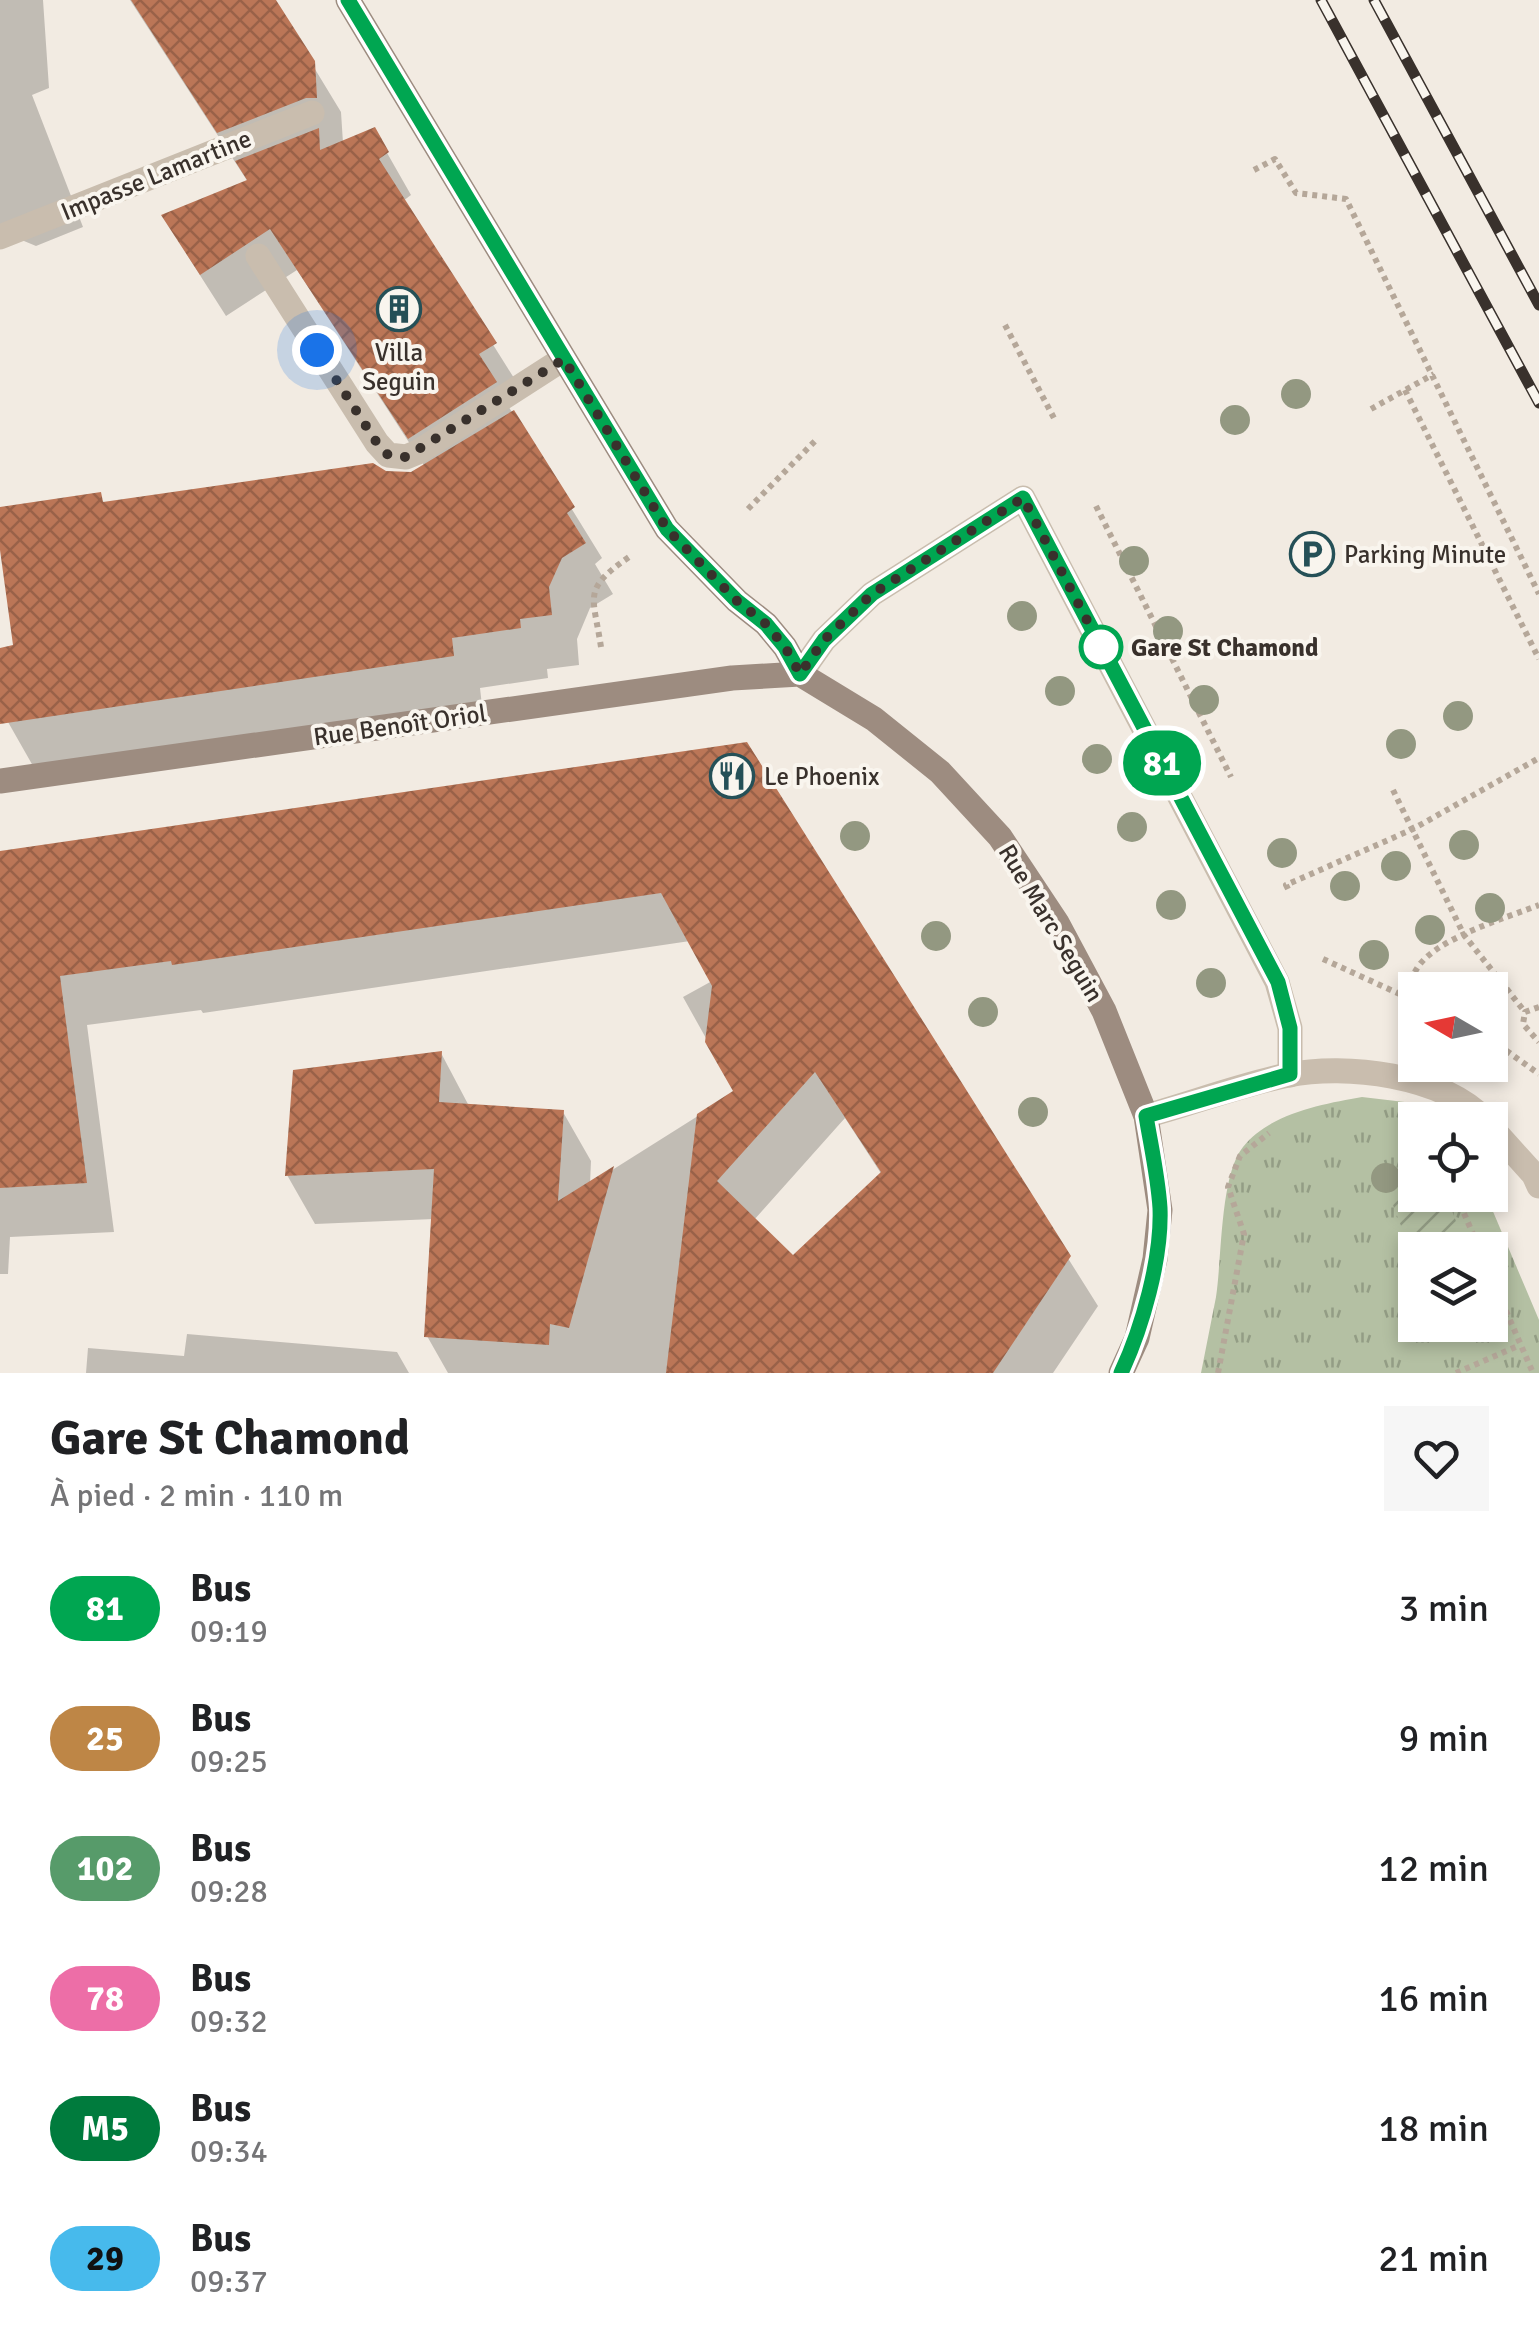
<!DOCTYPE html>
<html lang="fr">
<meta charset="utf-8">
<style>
:root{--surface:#fff;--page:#f6f6f6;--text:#202124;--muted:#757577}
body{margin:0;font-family:Signika,sans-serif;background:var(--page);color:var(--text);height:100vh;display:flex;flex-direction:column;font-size:38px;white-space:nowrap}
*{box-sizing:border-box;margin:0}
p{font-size:32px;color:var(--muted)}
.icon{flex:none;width:55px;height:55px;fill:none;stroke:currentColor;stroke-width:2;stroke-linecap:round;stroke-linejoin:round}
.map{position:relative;height:1373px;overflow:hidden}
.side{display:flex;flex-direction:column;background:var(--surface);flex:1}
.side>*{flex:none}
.badge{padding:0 20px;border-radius:32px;font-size:35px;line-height:65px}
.needle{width:65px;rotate:279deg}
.fabs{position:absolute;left:1398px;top:972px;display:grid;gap:20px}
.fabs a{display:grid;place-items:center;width:110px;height:110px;border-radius:0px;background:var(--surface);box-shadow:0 5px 15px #0003;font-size:50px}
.you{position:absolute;width:50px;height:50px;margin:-25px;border:8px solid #fff;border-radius:50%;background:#1a73e8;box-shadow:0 0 0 15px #1a73e833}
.map>.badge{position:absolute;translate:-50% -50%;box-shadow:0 0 0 5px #fff}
.round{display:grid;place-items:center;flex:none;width:105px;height:105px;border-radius:0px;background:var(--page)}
.summary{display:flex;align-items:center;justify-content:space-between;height:170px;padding:0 50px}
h1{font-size:48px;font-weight:800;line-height:75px}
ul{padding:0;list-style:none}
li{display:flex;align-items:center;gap:30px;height:130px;padding:0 50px}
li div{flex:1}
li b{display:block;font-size:38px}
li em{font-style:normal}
li .badge{min-width:110px;font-weight:700;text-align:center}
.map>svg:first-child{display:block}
.grass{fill:url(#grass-tufts);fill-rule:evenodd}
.garden{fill:url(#garden-furrows)}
.shadow{fill:#0003;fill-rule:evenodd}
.building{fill:url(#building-cross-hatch);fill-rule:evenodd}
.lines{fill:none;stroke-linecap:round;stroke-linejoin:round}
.path{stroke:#b5a799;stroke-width:6;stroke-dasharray:5 5;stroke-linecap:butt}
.lane{stroke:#c9bdae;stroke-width:25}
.street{stroke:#c9bdae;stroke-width:25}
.secondary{stroke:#9d8c80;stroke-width:25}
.rail-casing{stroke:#39312c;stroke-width:11}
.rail{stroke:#f9f5ee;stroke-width:8;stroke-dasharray:22;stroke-linecap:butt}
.tree{fill:#939881}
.line-casing{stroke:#fff;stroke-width:22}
.line{stroke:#00a651;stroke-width:15}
.walk{stroke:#39312c;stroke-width:10;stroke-dasharray:0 18}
.stop-dot{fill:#fff;stroke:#00a651;stroke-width:5}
.labels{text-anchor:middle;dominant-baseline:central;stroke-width:8;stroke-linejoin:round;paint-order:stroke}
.street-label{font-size:25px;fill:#39312c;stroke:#f9f5ee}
.poi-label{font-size:25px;fill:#39312c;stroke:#f9f5ee;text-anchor:start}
.stop-label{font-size:25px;font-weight:bold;fill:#39312c;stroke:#f9f5ee;text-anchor:start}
</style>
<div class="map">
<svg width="1539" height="1373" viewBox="0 0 1539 1373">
<defs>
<pattern id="grass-tufts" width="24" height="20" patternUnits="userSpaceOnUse" patternTransform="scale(2.5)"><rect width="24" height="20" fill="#b4c0a3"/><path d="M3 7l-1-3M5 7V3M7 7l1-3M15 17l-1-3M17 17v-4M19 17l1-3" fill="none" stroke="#939d85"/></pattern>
<pattern id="garden-furrows" width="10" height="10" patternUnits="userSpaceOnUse" patternTransform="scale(2.5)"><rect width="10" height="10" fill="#b4c0a3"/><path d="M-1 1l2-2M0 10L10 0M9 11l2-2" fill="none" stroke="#939d85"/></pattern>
<pattern id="building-cross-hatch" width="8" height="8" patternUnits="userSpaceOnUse" patternTransform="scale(2.5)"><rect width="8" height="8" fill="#bb7657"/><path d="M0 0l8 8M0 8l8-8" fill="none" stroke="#996148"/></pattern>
</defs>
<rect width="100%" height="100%" fill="#f2ebe2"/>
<path class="grass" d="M1362,1097L1413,1103L1452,1117L1454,1120H1415V1195H1486L1539,1320V1373H1201C1206,1348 1211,1322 1216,1297C1222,1258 1220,1175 1243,1147C1270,1113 1323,1104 1362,1097ZM1415,1250H1490V1325H1415Z"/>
<path class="garden" d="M1415,1186V1195H1446L1467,1250H1415V1262L1393,1205L1397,1194Z"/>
<path class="shadow" d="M0,0H43L49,88L32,95L83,227L36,246L0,231Z
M130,0H273L341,112L343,143L374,130L411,195L403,201L519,386L502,396L602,558L595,564L613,594L590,608L577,639L579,665L547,669L548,678L480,688L482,706L37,773L8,722L0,651L16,647L0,532V510L99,495L105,504L385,474L412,475L425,467L297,270L226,316L189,258L165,217L248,182Z
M745,745L1098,1306L1053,1373H448L427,1336L434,1219L315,1224L287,1175L441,1053L469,1106L563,1112L591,1161L590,1184L736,1092L683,997L712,981L690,941L203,1013L201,1010L87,1025L114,1232L10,1237L8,1274H0V855ZM845,1118L882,1175L793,1258L754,1220Z
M187,1334L397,1352L409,1373H86L88,1348L184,1356Z"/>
<path class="building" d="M131,0H276L315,61L317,98H306L217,133Z
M375,127L389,152L379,159L497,343L479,354L497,382L408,439L270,229L200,275L161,215L247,180L235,161L319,128L320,150Z
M514,410L575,507L567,513L586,543L562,558L549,587L552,615L520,619L521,628L452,638L454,656L0,724V648L13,645L0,550V507L101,492L103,502L373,463L386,471L411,472Z
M747,742L1071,1256L993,1373H666L697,1114L733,1091L705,1042L712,986L661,893L172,965L171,961L60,976L87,1183L0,1188V851ZM815,1072L881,1172L793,1255L717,1181Z
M442,1051L439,1102L564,1110L558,1201L614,1166L569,1328L550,1324L549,1345L424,1337L434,1169L285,1176L293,1070Z"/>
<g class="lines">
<path class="path" d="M1254,170L1275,159L1296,193L1346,199L1539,594
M1005,325L1056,422
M1405,390L1539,659
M1371,409L1434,374
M1096,506L1231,777
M748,509L816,440
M601,647C593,594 582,590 629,557
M1393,790L1464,935L1525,1012
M1288,889L1286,885L1413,829L1539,758
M1323,959L1415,1001
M1539,1007L1525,1012L1523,1024L1539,1042
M1407,1031C1407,1011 1406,988 1416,970C1433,939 1506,918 1539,905
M1490,1039L1539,1074
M1456,1195L1480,1250
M1490,1274L1533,1373
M1218,1373L1244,1234L1228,1187L1240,1156L1269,1133
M1456,1373L1520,1345"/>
<path class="lane" d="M0,237L312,113
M258,256L377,443L388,455L406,457L418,452L563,359
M800,674L824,640L872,594L1023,498L1277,982L1290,1028V1075"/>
<path class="street" d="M1146,1116C1193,1103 1240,1085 1288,1075C1346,1063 1442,1075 1485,1120
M1490,1126L1534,1175L1539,1186"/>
<path class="secondary" d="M348,0L667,529L737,601L766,624L785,647L800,674L874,719L940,772L1000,837L1057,923L1104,1011L1146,1116L1160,1210L1155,1259L1137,1338L1121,1373
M0,781L732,678L800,674"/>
<defs>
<path id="rail" d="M1321,0L1539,403
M1374,0L1539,305"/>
</defs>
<use href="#rail" class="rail-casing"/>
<use href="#rail" class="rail"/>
</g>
<g class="tree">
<circle cx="1296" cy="394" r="15"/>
<circle cx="1235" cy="420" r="15"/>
<circle cx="1134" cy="561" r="15"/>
<circle cx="1022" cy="616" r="15"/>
<circle cx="1168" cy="631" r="15"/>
<circle cx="1060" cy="691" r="15"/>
<circle cx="1204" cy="700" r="15"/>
<circle cx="1458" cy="716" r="15"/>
<circle cx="1401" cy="744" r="15"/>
<circle cx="1097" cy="759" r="15"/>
<circle cx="1132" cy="827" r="15"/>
<circle cx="855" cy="836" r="15"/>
<circle cx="1464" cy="845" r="15"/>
<circle cx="1282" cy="853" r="15"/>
<circle cx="1396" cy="866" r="15"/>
<circle cx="1345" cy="886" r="15"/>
<circle cx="1171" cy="905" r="15"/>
<circle cx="1490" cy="908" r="15"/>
<circle cx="1430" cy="930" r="15"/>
<circle cx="936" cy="936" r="15"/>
<circle cx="1374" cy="955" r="15"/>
<circle cx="1211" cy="983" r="15"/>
<circle cx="983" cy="1012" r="15"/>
<circle cx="1033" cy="1112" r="15"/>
<circle cx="1386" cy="1178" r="15"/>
</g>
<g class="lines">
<defs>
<path id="line" d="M348,0L667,529L737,601L766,624L785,647L800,674L824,640L872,594L1023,498L1278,982L1290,1028V1074L1146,1116C1151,1146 1158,1177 1160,1208C1162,1259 1142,1328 1121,1373"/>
</defs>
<use href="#line" class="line-casing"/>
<use href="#line" class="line"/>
<path class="walk" d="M317,350L377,443L388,455L406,457L564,359L667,529L737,601L766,624L785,647L800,674L824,640L872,594L1023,498L1101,647"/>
</g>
<defs>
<symbol id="building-ring" viewBox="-11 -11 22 22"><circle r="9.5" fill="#f9f5ee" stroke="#255057" stroke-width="1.5"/><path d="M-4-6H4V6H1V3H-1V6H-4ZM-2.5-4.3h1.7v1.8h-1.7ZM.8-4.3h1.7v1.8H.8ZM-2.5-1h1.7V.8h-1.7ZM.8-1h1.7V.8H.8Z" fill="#255057"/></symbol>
<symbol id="parking-ring" viewBox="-11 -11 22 22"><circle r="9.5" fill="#f9f5ee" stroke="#255057" stroke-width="1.5"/><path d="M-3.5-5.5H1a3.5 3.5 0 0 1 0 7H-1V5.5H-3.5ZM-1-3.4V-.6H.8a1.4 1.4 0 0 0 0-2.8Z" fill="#255057"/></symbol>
<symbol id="restaurant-ring" viewBox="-11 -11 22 22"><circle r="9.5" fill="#f9f5ee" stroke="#255057" stroke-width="1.5"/><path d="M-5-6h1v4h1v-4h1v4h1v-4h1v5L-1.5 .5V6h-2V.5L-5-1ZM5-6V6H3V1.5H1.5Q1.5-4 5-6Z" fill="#255057"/></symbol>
</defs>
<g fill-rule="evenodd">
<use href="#building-ring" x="374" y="284" width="50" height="50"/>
<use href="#parking-ring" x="1287" y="529" width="50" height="50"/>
<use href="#restaurant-ring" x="707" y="751" width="50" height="50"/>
</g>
<circle class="stop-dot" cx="1101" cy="647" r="20"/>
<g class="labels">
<g class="street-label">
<text transform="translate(156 175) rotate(-22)">Impasse Lamartine</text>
<text transform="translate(400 725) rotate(-8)">Rue Benoît Oriol</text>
<text transform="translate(1051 923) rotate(59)">Rue Marc Seguin</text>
</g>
<g class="poi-label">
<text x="399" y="352" text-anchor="middle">Villa<tspan x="399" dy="29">Seguin</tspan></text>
<text x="1344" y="554">Parking Minute</text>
<text x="764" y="776">Le Phoenix</text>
</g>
<g class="stop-label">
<text x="1131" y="647">Gare St Chamond</text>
</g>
</g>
</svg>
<div class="fabs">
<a><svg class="needle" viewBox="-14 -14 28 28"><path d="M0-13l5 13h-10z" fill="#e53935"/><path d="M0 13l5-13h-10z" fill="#757577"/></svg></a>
<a><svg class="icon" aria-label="locate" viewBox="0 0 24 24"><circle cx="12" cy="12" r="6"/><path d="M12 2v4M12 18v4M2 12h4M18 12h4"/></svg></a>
<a><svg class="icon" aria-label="layers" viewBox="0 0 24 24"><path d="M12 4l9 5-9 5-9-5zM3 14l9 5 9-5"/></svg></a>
</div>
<div class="you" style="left:317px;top:350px"></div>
<b class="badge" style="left:1162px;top:763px;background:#00a651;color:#fff">81</b>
</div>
<section class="side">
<div class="summary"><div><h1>Gare St Chamond</h1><p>À pied · 2 min · 110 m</p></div><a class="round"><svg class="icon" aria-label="heart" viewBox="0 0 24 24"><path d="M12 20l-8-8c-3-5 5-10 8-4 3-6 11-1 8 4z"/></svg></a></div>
<ul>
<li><span class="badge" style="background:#00a651;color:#fff">81</span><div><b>Bus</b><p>09:19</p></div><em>3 min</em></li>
<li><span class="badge" style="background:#be8646;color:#fff">25</span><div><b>Bus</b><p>09:25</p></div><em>9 min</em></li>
<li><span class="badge" style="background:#579b6a;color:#fff">102</span><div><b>Bus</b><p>09:28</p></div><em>12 min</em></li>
<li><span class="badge" style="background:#ed6ea7;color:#fff">78</span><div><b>Bus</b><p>09:32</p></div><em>16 min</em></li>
<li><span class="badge" style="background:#007b3d;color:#fff">M5</span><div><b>Bus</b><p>09:34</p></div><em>18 min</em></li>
<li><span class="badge" style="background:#47baec;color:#111">29</span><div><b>Bus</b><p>09:37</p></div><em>21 min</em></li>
</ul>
</section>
